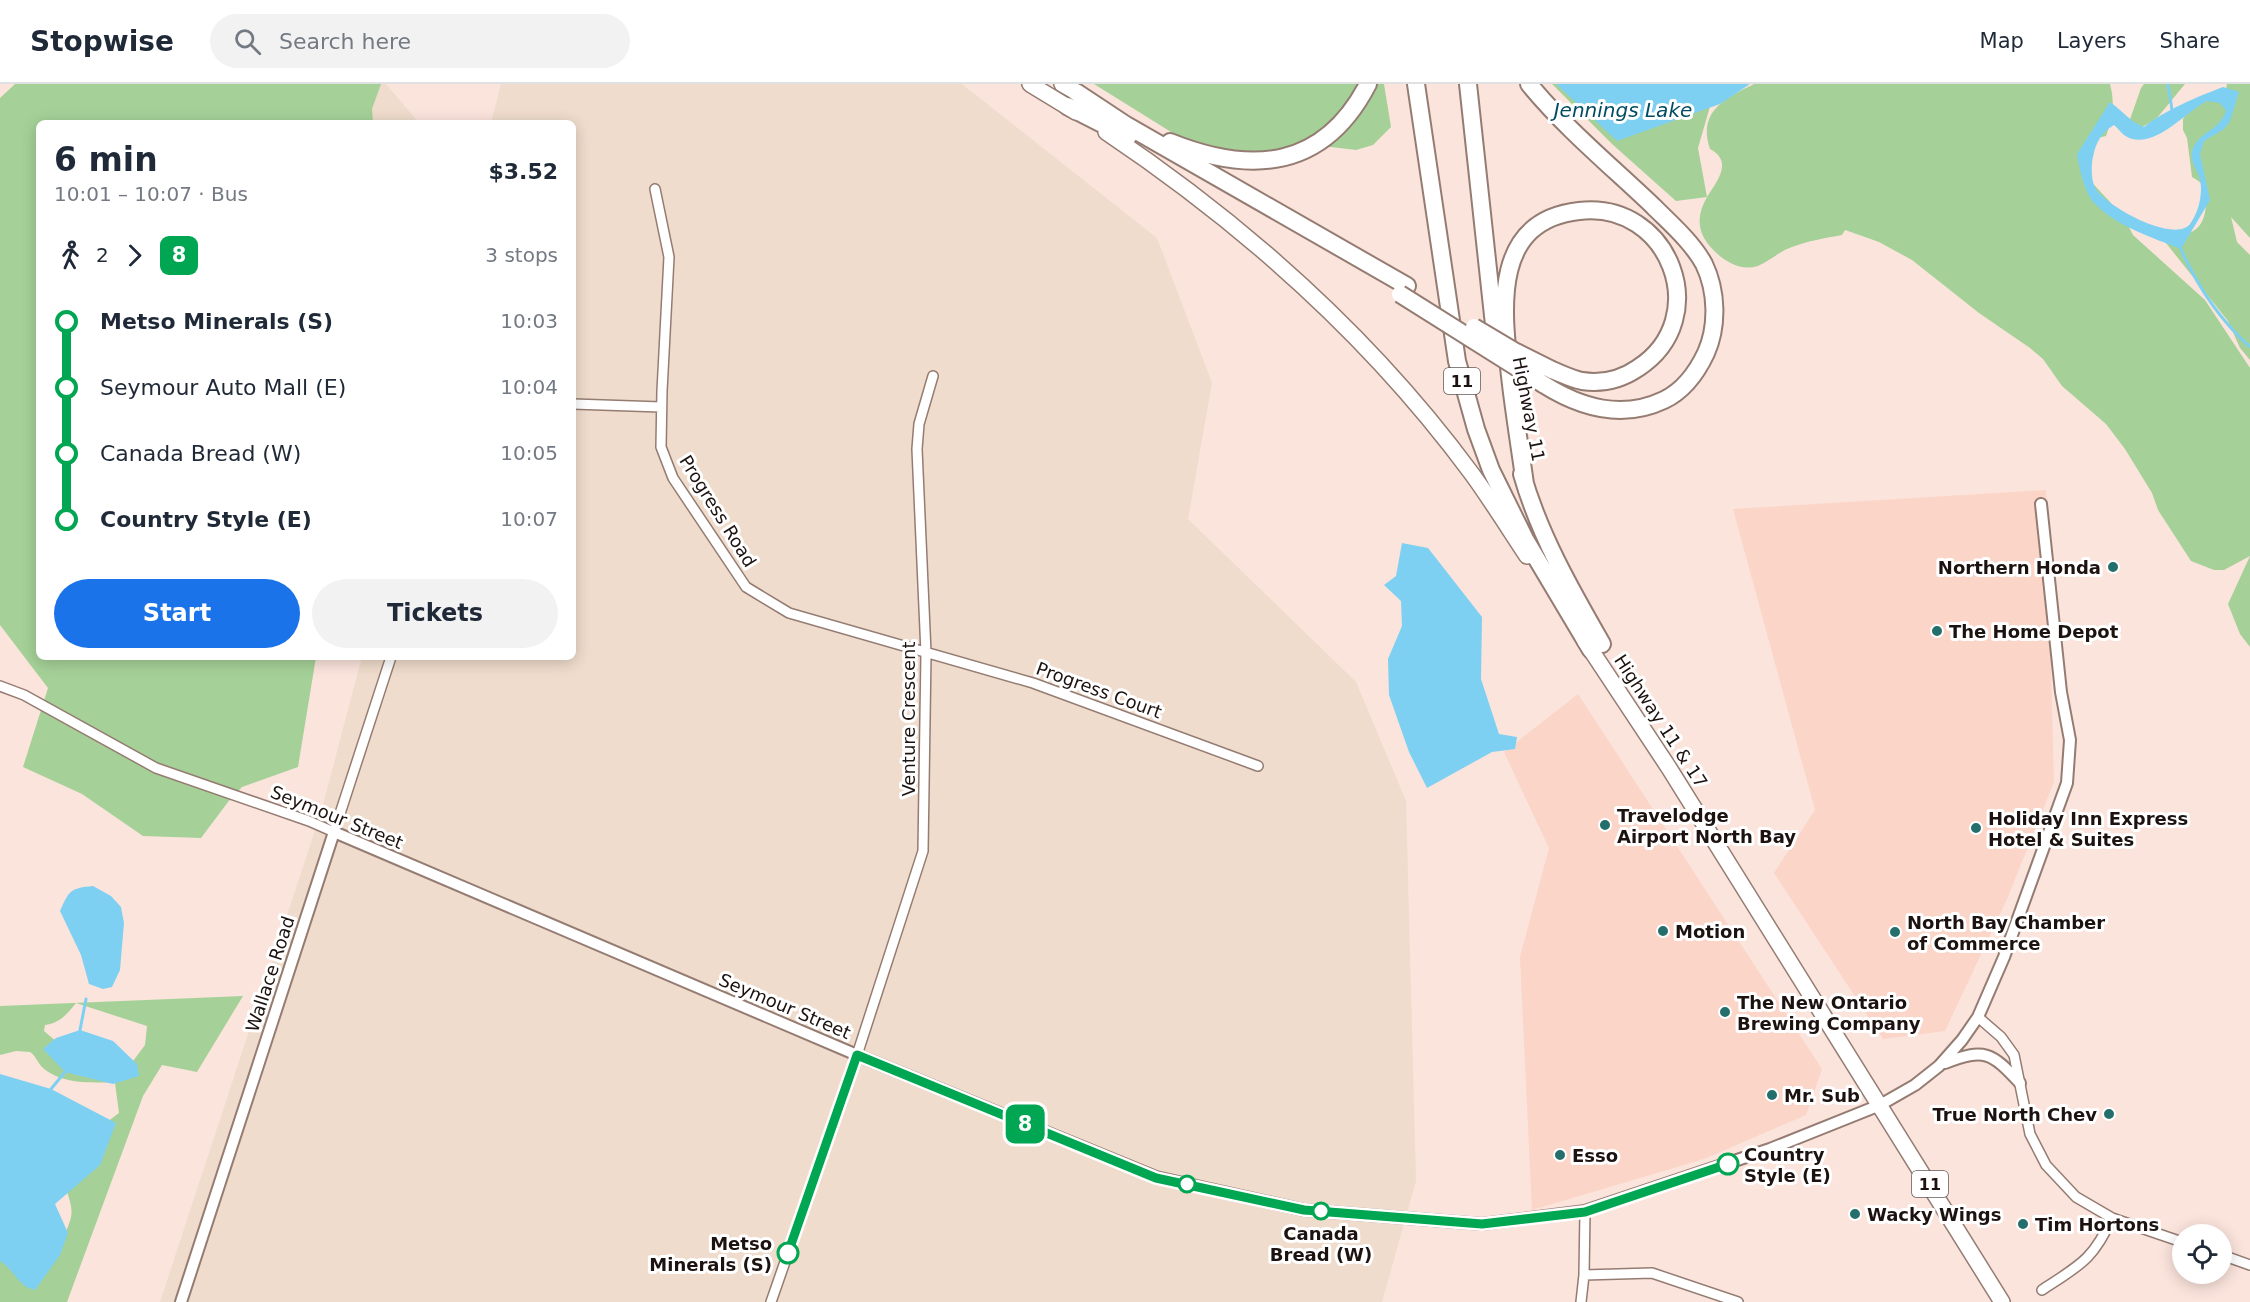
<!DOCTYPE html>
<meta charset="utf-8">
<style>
:root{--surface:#fff;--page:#f2f2f3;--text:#1f2937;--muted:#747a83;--line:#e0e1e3;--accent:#1a73e8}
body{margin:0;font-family:"DejaVu Sans",sans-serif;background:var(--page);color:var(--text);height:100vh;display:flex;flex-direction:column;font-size:22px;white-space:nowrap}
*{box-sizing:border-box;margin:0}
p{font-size:20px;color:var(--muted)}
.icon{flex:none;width:33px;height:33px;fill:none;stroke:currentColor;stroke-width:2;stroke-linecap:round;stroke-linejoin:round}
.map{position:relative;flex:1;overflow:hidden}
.drawer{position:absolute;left:36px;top:36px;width:540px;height:540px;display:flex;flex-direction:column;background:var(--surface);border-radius:9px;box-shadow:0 3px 15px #0003}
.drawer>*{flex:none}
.badge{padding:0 12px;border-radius:9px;font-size:21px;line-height:39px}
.controls{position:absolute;left:2172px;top:1140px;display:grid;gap:12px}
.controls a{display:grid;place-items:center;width:60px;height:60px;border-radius:50%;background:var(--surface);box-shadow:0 3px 15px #0003;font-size:30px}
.map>.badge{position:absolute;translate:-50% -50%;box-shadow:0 0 0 3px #fff}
.legs{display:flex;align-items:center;gap:9px;height:66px;padding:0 18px;font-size:20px}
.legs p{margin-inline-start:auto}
.summary{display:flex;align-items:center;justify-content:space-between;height:102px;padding:0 18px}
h1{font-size:33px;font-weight:700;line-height:45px}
.action{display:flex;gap:12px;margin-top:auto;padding:12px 18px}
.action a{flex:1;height:69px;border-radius:36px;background:var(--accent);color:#fff;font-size:24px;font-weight:700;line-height:69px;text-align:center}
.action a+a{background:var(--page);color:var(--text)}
ul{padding:0 18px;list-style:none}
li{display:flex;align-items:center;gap:21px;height:66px;font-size:22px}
li i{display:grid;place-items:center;width:9px;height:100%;margin:0 8px;background:currentColor}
li i::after{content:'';width:15px;height:15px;margin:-8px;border:4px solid;border-radius:50%;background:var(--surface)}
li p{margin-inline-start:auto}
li:first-child i{background:linear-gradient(#0000 50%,currentColor 0)}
li:last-child i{background:linear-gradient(currentColor 50%,#0000 0)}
header{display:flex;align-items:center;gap:36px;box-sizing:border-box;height:84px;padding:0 30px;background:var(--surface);border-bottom:2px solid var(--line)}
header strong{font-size:28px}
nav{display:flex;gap:33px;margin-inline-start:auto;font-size:21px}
.search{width:420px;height:54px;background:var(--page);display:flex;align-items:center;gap:15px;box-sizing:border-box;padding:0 21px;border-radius:33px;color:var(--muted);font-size:22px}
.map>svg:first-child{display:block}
.built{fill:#fad5c8}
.industrial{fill:#efdccc}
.green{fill:#a5d198;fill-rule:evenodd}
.water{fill:#7dd0f2;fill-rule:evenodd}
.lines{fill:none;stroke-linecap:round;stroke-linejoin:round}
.stream{stroke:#7dd0f2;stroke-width:3}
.minor-casing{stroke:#957c72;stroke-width:12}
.tertiary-casing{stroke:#957c72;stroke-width:14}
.trunk-casing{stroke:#957c72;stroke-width:18}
.motorway-casing{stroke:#957c72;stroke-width:20}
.minor{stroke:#fff;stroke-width:9}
.tertiary{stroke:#fff;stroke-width:10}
.trunk{stroke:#fff;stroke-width:15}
.motorway{stroke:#fff;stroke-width:16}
.motorway-bridge-casing{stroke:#957c72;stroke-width:20;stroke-linecap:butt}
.motorway-bridge{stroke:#fff;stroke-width:16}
.line-1-casing{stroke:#fff;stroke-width:14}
.line-1{stroke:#00a651;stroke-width:9}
.poi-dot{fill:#246f6c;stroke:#fff;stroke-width:2}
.stop-1-dot{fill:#fff;stroke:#00a651;stroke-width:3}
.labels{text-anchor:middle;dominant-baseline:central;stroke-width:6;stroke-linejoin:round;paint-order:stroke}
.shield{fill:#fff;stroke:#605957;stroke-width:1.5}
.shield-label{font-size:16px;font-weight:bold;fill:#1c120f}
.street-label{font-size:18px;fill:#1c120f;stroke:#fff}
.poi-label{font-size:18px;font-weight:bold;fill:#1c120f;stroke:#fff;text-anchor:start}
.stop-label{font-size:18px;font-weight:bold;fill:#1c120f;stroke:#fff;text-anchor:start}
.water-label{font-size:20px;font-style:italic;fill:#014c63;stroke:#fff}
</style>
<header>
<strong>Stopwise</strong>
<div class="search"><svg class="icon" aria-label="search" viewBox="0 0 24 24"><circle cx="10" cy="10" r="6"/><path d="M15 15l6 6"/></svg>Search here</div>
<nav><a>Map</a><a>Layers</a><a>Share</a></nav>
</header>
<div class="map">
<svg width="2250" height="1218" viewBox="0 0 2250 1218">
<rect width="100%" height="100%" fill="#fbe4dc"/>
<path class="built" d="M2046,406L2054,698L2007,815L1945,947L1883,955L1774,789L1815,726L1733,425Z
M1578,610L1822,985L1806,1031L1704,1075L1532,1126L1520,873L1549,764L1504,668Z"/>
<path class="industrial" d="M339,0H386L419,39H329Z
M501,0H962L1157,154L1212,299L1188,435L1356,598L1406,717L1416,1097L1382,1218H160L321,728L362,573H573V39H491Z"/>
<path class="green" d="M15,0H381L372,25L373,39H39V573H316L298,683L242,703L228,718L201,754L143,752L82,710L23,683L48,604L0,541V14Z
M1094,0H1384L1391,43L1373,61L1356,66L1306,60L1229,76H1216Z
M1552,0H1733L1711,19L1698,64L1707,113C1718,96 1733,77 1710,65C1697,27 1726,14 1754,0H2110C2115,19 2113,33 2106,52L2097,54L2084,90L2124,133L2133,151L2205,216L2250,284V563L2240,550L2228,520L2250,472L2224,486H2214L2191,477L2158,426L2152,409L2125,365L2106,340L2062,302L2043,275L2030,264L1979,229L1912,176L1879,158L1845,146L1842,151C1825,154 1808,157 1792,163C1780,167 1771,176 1760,181C1740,190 1719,174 1708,160C1696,144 1698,129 1707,113L1676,117L1612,60Z
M2144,0H2185L2157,34L2136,47L2128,41L2141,4Z
M2227,0H2250V154L2231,133L2237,158L2250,171V276L2240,264L2228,237L2162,154C2188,152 2205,149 2206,119C2207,104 2204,100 2192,93L2187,54L2183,46V35L2195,17L2226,5Z
M243,912L197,988L162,981L143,1012L67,1218H0V1137L63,1153C75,1130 73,1125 65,1102L99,1044L119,1029L115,999C92,998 61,1001 42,983C37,978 36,972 30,968L16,967L0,971V922ZM76,919L147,942L145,961L133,977L64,964L44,947L45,941C60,939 66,931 76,919Z"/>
<path class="water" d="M1556,0H1750L1720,20L1617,57Z
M2223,3L2239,8L2230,37L2224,45L2204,57L2200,70L2210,116L2181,165C2151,153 2118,143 2094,119C2085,109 2079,84 2077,70L2110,18C2123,27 2130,38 2144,43C2163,27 2199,12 2223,3ZM2207,17L2220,19L2226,27C2217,50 2199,46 2192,67C2190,76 2196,84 2199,92C2204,107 2199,128 2190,140C2174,160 2106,122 2096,105C2091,98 2091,81 2093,73C2096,58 2101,49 2114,41C2118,44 2120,48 2124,51C2151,70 2185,28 2207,17Z
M1402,459L1428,464L1482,533L1481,595L1499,650L1517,653L1515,665L1492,668L1427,704L1409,668L1389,611L1388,575L1402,542L1401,517L1384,501L1396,492Z
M93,802L111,812L121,823L124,839L120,886L112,903L103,905L89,900L81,871L60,827C69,807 70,804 93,802Z
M80,946L113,957L137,980L139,992L113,1000L65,988L43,965L56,954Z
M0,990L51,1005L116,1039L100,1081L55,1120L68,1149L60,1171L35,1206C18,1203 15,1186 0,1177Z"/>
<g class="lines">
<path class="stream" d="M2168,0L2172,26
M2181,165C2198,204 2219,235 2250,263
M80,946L86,915
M51,1005L65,988"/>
<defs>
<path id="minor" d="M655,105L669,173L662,307L661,363L673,394L746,503L789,529L1033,599L1258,682
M573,320L661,323
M0,602L24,611L156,684L309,737L334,748L391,573
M1978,933L2001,953L2014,971L2030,1050L2046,1081L2076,1113L2112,1134L2182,1158
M2222,1171L2250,1181
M1584,1191L1652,1189L1738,1218
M2042,1206C2080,1181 2093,1176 2112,1134
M771,1218L857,971L923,767L926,569L917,365L919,340L933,292
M1581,1218L1584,1191L1585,1127"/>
<path id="tertiary" d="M1945,979C1985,964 1991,968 2020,999
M181,1218L334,748L857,971L1156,1093L1304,1126L1482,1140L1585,1127L1770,1065L1880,1021L1915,1001L1939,982L1962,956L1978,933L2004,873L2067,699L2070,656L2061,608L2041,420"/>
<path id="trunk" d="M1030,0L1076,28
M1062,0L1076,8
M1106,48C1246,142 1371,253 1472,390C1491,416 1509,445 1527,472
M1585,557L1669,684L2002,1218"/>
<path id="motorway" d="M1416,0L1457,277L1476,345L1491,386L1525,455L1591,566
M1468,0L1495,250
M1529,0C1566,45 1611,82 1653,122C1671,140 1692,158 1704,180C1717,207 1718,242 1706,269C1697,288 1683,307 1664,316C1622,336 1581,324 1543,300
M1076,8L1126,41L1407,202
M1067,22L1128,53
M1170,58C1252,91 1324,85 1368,0
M1522,390C1539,450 1571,506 1602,560
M1525,400C1520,364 1514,328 1510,292C1503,228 1490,137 1579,127C1669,116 1715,234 1638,284C1622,295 1602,300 1582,297C1572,295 1562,290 1552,286"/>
</defs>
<use href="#minor" class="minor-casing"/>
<use href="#tertiary" class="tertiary-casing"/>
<use href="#trunk" class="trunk-casing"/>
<use href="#motorway" class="motorway-casing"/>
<use href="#minor" class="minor"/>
<use href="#tertiary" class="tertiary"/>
<use href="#trunk" class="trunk"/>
<use href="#motorway" class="motorway"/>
<defs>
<path id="motorway-bridge" d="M1400,210L1543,300
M1474,243L1516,268L1552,286"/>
</defs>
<use href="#motorway-bridge" class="motorway-bridge-casing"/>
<use href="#motorway-bridge" class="motorway-bridge"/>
</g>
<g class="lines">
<defs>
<path id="line-1" d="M788,1169L857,971L1156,1094L1304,1126L1482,1140L1585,1128L1728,1080"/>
</defs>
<use href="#line-1" class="line-1-casing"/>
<use href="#line-1" class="line-1"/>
</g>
<g class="poi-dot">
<circle cx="2113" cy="483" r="6"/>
<circle cx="1937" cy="547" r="6"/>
<circle cx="1605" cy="741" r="6"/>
<circle cx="1976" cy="744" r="6"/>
<circle cx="1663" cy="847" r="6"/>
<circle cx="1895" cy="848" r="6"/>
<circle cx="1725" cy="928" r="6"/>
<circle cx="1772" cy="1011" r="6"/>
<circle cx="2109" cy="1030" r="6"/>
<circle cx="1560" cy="1071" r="6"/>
<circle cx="1855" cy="1130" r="6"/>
<circle cx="2023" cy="1140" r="6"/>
</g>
<g class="stop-1-dot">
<circle cx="1728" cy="1080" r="10"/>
<circle cx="1187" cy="1100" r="8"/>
<circle cx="1321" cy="1127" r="8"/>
<circle cx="788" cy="1169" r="10"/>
</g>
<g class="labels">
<g class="shield">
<rect x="1444" y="284" width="36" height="26" rx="4.5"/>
<rect x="1912" y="1087" width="36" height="26" rx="4.5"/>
</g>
<g class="shield-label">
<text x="1462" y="297">11</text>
<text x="1930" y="1100">11</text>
</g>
<g class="street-label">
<text transform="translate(1529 325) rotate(79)">Highway 11</text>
<text transform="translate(718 427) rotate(58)">Progress Road</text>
<text transform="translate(1099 606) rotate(20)">Progress Court</text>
<text transform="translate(908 635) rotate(-90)">Venture Crescent</text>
<text transform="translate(1661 637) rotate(57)">Highway 11 &amp; 17</text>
<text transform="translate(337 733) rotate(22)">Seymour Street</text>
<text transform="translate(270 890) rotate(-72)">Wallace Road</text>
<text transform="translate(785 922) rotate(23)">Seymour Street</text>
</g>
<g class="poi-label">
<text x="2101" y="483" text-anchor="end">Northern Honda</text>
<text x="1949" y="547">The Home Depot</text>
<text x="1617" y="731">Travelodge<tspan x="1617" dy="21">Airport North Bay</tspan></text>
<text x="1988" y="734">Holiday Inn Express<tspan x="1988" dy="21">Hotel &amp; Suites</tspan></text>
<text x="1907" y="838">North Bay Chamber<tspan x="1907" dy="21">of Commerce</tspan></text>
<text x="1675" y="847">Motion</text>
<text x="1737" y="918">The New Ontario<tspan x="1737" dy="21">Brewing Company</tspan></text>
<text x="1784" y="1011">Mr. Sub</text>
<text x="2097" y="1030" text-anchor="end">True North Chev</text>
<text x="1572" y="1071">Esso</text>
<text x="1867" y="1130">Wacky Wings</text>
<text x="2035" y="1140">Tim Hortons</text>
</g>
<g class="stop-label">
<text x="1744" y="1070">Country<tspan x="1744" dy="21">Style (E)</tspan></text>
<text x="1321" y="1149" text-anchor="middle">Canada<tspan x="1321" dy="21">Bread (W)</tspan></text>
<text x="772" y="1159" text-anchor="end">Metso<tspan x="772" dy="21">Minerals (S)</tspan></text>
</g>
<g class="water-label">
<text x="1623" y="26">Jennings Lake</text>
</g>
</g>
</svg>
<div class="controls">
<a><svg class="icon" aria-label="locate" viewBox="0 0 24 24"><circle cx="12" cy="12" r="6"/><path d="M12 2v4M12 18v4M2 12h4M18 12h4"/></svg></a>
</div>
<b class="badge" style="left:1025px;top:1040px;background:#00a651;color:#fff">8</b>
<section class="drawer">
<div class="summary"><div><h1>6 min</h1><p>10:01 – 10:07 · Bus</p></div><b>$3.52</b></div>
<div class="legs"><svg class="icon" aria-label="walk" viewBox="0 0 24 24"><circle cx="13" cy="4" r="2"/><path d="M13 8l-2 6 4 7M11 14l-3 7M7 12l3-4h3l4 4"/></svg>2<svg class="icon" aria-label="forward" viewBox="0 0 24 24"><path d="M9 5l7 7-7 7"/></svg><b class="badge" style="background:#00a651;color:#fff">8</b><p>3 stops</p></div>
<ul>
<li><i style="color:#00a651"></i><b>Metso Minerals (S)</b><p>10:03</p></li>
<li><i style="color:#00a651"></i><span>Seymour Auto Mall (E)</span><p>10:04</p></li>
<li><i style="color:#00a651"></i><span>Canada Bread (W)</span><p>10:05</p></li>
<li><i style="color:#00a651"></i><b>Country Style (E)</b><p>10:07</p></li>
</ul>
<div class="action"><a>Start</a><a>Tickets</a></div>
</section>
</div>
